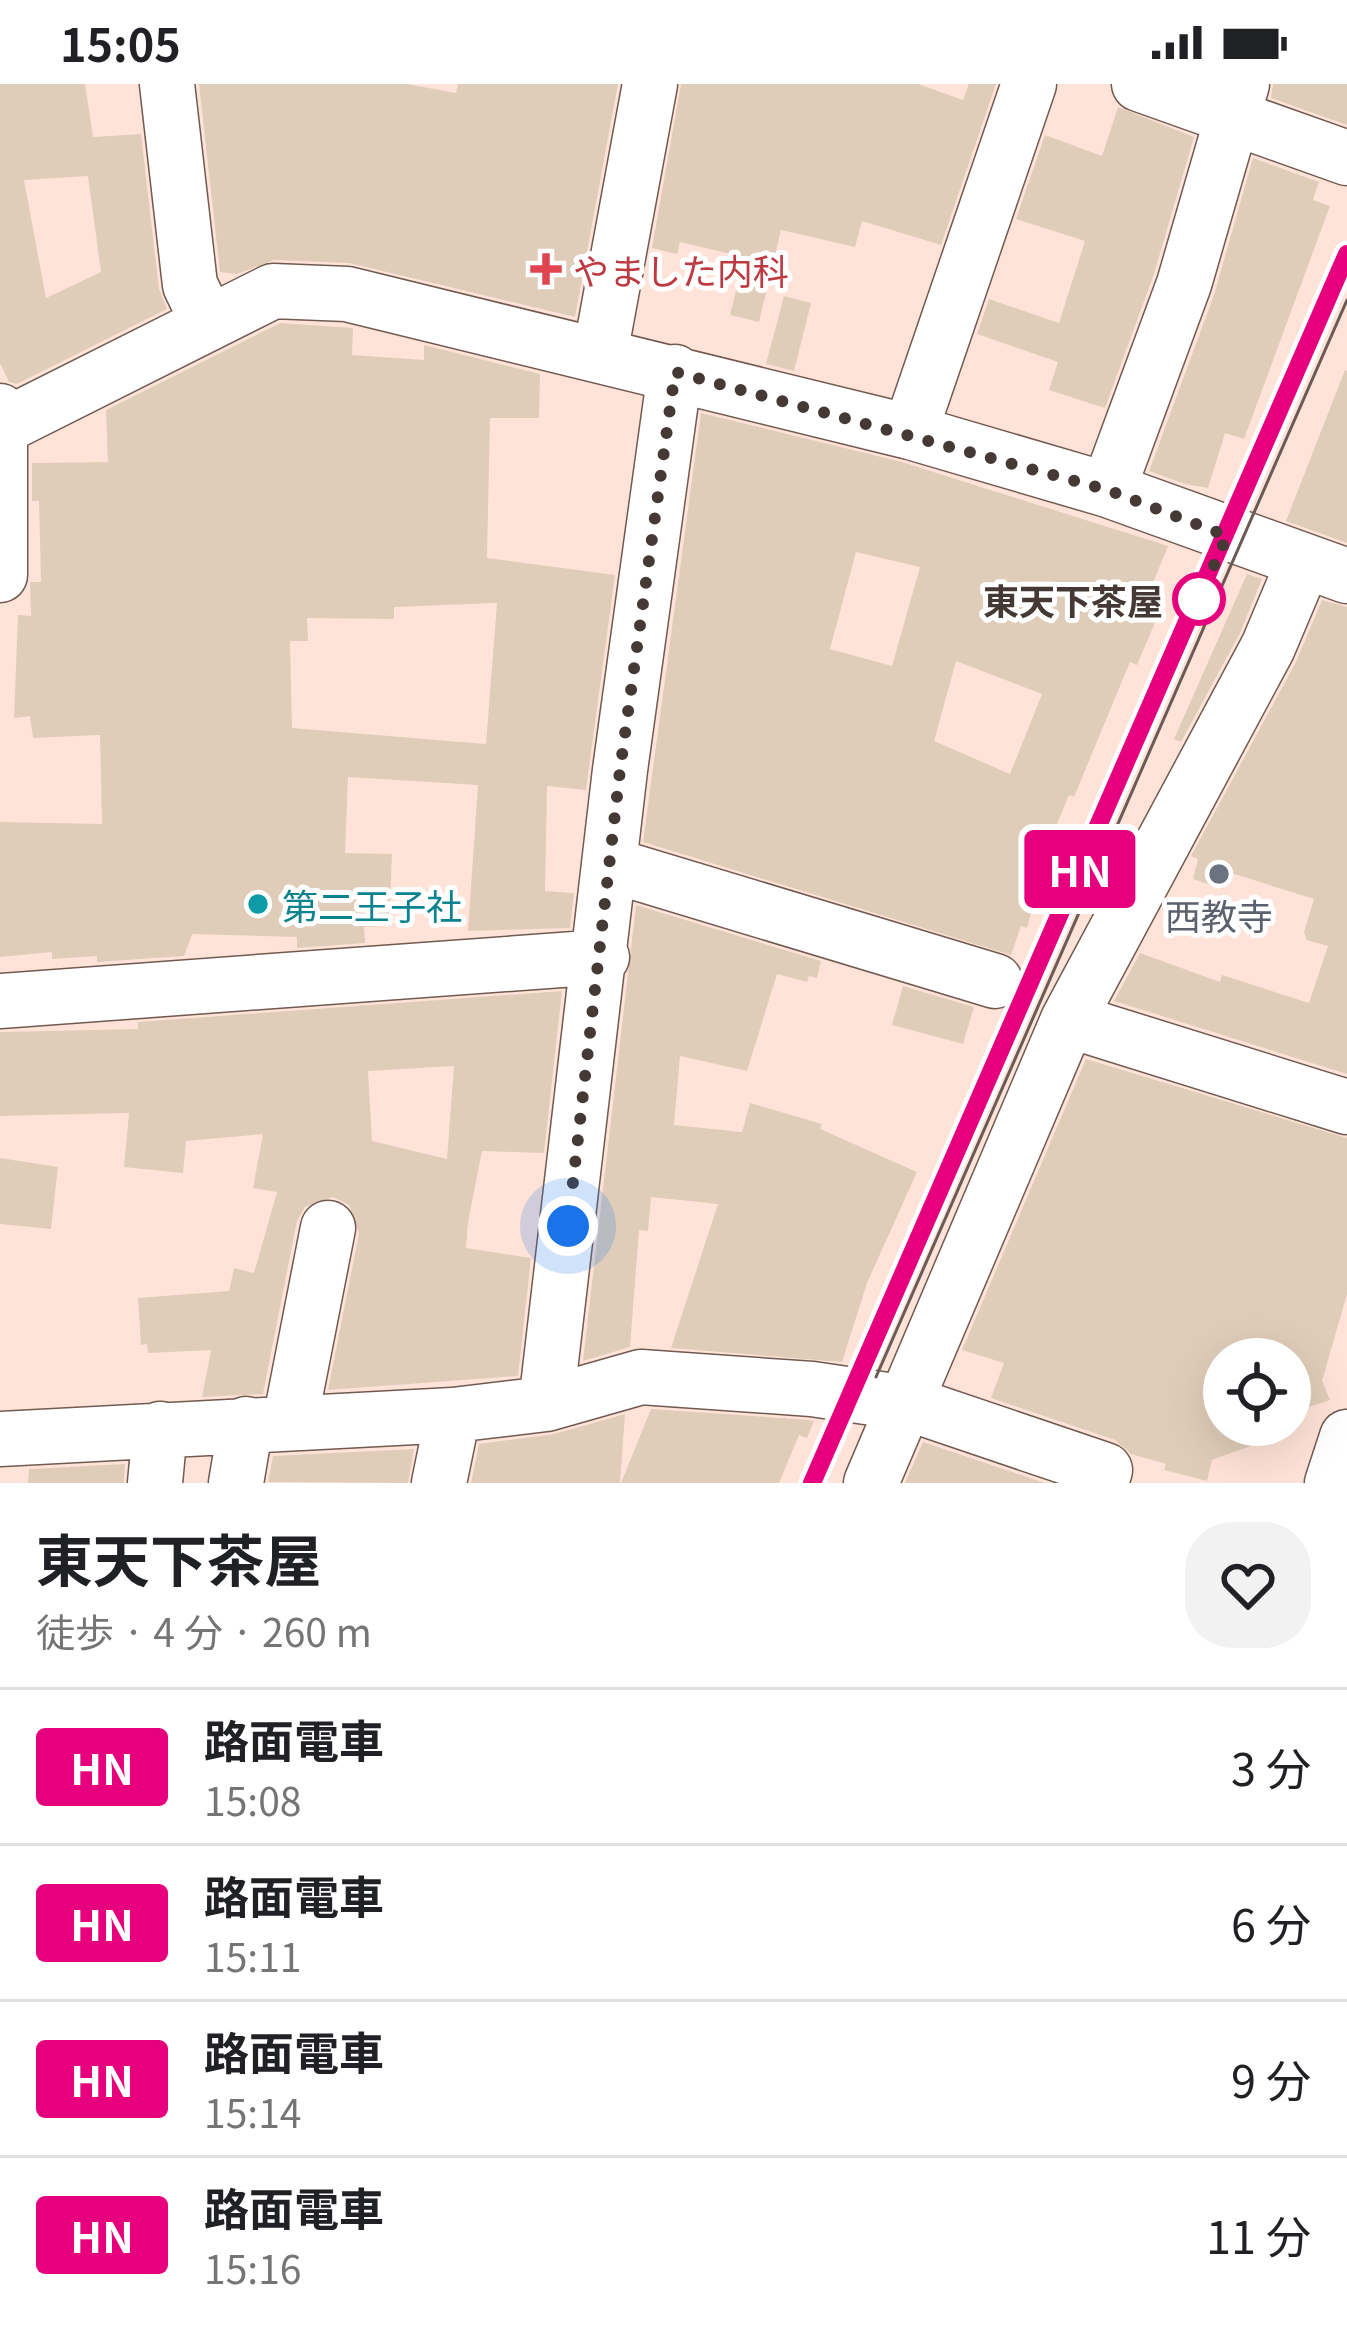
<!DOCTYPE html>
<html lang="ja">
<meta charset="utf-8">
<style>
:root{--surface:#fff;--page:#f2f2f2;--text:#202124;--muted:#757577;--line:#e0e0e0}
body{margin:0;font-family:Georgia,"Noto Sans JP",serif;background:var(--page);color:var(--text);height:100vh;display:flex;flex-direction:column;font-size:45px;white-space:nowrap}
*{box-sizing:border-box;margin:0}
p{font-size:39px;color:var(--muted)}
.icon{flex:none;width:66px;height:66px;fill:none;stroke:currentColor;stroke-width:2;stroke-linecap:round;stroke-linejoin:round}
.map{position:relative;height:1399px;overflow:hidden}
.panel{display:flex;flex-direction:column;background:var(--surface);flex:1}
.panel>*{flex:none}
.badge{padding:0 24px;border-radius:9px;font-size:42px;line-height:78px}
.fabs{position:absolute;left:1203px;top:1254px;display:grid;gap:24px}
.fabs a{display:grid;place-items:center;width:108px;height:108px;border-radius:50%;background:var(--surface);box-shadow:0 12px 48px #0002;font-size:60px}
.you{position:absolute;width:60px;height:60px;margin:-30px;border:9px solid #fff;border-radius:50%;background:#1a73e8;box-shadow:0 0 0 18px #1a73e833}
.map>.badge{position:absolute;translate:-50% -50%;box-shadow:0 0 0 6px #fff}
.round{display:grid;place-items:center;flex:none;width:126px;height:126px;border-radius:48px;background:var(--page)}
.headline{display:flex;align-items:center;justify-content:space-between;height:204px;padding:0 36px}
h1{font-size:57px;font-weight:700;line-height:90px}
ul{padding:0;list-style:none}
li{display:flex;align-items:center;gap:36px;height:156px;padding:0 36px;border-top:3px solid var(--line)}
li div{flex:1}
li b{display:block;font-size:45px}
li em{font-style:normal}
li .badge{min-width:132px;font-weight:700;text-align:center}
.status{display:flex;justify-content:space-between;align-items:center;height:84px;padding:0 60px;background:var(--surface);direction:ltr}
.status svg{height:33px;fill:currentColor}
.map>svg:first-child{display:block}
.building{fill:#e0cdb9;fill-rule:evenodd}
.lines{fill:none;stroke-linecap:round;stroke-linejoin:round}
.minor-casing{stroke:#715a50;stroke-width:57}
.minor{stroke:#fff;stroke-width:54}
.tram{stroke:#6a5b56;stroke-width:3}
.line-casing{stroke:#fff;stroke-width:27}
.line{stroke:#e6007e;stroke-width:18}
.walk{stroke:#443935;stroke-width:12;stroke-dasharray:0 21.6}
.health-dot{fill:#e0444e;stroke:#fff;stroke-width:4.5}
.stop-dot{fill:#fff;stroke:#e6007e;stroke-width:6}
.worship-dot{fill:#6b7280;stroke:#fff;stroke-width:4.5}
.culture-dot{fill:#0f9aa8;stroke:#fff;stroke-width:4.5}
.labels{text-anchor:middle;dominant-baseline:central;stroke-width:10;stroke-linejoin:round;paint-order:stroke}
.health-label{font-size:36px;fill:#be3a42;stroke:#fff;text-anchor:start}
.stop-label{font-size:36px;font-weight:bold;fill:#443935;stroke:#fff;text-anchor:end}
.culture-label{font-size:36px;fill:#0d838f;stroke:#fff;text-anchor:start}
.worship-label{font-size:36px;fill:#5b616d;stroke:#fff}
</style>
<div class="status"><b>15:05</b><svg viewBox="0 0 49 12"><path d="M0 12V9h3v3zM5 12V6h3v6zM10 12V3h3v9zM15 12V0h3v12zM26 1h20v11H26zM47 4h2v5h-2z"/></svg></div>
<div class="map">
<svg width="1347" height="1399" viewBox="0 0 1347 1399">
<rect width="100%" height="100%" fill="#ffe3d8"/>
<path class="building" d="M0,0H85L93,53L141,50L159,205L167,225L17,300L9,298L0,279ZM88,92L101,188L46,214L24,96Z
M199,0H407L456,9L458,0H618L575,233L349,179L274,176L237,190L220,188Z
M681,0H918L963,16L969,0H996L941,161L862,137L855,163L781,146L759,238L730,231L744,173L680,158L677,170L652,164Z
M1273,0H1347V41L1271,14Z
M1118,23L1194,53L1154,190L1105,324L1049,306L1058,278L977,250L989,215L1059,239L1085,157L1016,135L1045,51L1102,72Z
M1253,74L1319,98L1313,116L1330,122L1244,355L1225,349L1208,404L1185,400L1149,387L1214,211Z
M784,212L811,219L794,287L766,280Z
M280,239L353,244L352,271L424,276V261L540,290L539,334H490L487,474L615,491L586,706L547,702L545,807L574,809L570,844L468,847L478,701L348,693L345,769L392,770L389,842L364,843L365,859L297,864V853L192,850L184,872L97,878V872L52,875V868L0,873V738L102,740L100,651L33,654L30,632L14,634L18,531L31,532L30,498H41L39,417H32V379L108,378L106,326ZM497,519L486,660L292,644L290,557H308L307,534L394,535V523Z
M1345,286L1347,287V459L1286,437Z
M701,329L902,378L1168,462L1146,516L1162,522L1137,581L1130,578L1074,713L1069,711L1039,783L1044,785L1027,844L1021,842L1011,871L643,758ZM856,468L920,483L892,582L830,565ZM956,577L1042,610L1010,690L934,657Z
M1247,490L1262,495L1240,549L1181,658L1174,655Z
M1322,516L1347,523V990L1114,917L1140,869L1220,898L1222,891L1309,919L1328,862L1307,856L1304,848L1314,815L1228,788L1223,805L1193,795L1198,775L1191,772L1296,578Z
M636,821L821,877L817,894L809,892L807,898L777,890L747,987L680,972L674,1041L742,1048L750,1019L822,1040L820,1045L917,1088L867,1199L842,1278L671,1264L718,1120L651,1113L648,1147L639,1146L630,1263L583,1277Z
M903,902L974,923L963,960L892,941Z
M562,907L544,1069L482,1067L468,1138L466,1164L531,1174L518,1292L328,1306L359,1149L349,1121L333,1113L305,1123L297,1137L263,1310L202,1313L211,1266L148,1269L147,1260L141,1261L138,1214L229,1207L234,1184L254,1189L277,1108L253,1104L263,1050L186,1057L183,1089L124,1083L129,1029L0,1032V948L138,945V938ZM454,982L447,1075L372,1057L368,987Z
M1086,975L1347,1054V1210L1322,1297L1330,1316L1290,1329V1275H1224V1341L1298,1345L1212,1376L1207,1397L1164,1386L1166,1380L1131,1370L1115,1356L991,1314L1004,1279L962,1266Z
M0,1074L58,1083L51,1145L0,1140Z
M651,1325L809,1336L814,1337L807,1354L799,1351L779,1399H621Z
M625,1330L620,1399H471L479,1360L554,1350Z
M923,1358L1045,1399H905Z
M414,1365L408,1399L268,1398L273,1372Z
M125,1380L124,1399H28L29,1385Z"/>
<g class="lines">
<defs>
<path id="minor" d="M167,0L190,201L208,238
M1139,0L1347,74
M600,270L650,0
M0,327V491
M0,344L273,207L347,210L910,348L1108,406L1347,492
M910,348L1029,0
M1108,406L1184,200L1242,0
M611,781L995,897
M0,917L602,873
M1068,936L1347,1023
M546,1320L620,686L675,288
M290,1338L328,1144
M0,1355L453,1331L546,1320L641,1293L812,1305L907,1319L1105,1386L1101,1399
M155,1399L160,1345
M236,1399L246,1340
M439,1399L453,1331
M871,1399L1068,936L1268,563L1303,480
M1332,1399L1347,1353"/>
</defs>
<use href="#minor" class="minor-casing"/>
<use href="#minor" class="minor"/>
<path class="tram" d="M876,1293L1347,216
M812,1399L1347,170"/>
</g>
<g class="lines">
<defs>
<path id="line" d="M812,1399L1347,170"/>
</defs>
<use href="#line" class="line-casing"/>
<use href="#line" class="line"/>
<path class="walk" d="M568,1142L620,686L675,288L1108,406L1227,452L1199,515"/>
</g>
<path class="health-dot" d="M540 167h12v12h12v12h-12v12h-12v-12h-12v-12h12z"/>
<circle class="stop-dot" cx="1199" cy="515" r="24"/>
<circle class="worship-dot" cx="1219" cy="790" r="12"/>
<circle class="culture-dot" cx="258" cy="820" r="12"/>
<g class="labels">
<g class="health-label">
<text x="573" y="185">やました内科</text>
</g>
<g class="stop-label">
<text x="1163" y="515">東天下茶屋</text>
</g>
<g class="culture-label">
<text x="282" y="820">第二王子社</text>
</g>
<g class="worship-label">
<text x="1219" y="830">西教寺</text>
</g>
</g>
</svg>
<div class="fabs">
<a><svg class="icon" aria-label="locate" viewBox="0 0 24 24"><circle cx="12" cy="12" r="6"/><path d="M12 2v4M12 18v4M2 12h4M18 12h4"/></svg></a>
</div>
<div class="you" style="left:568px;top:1142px"></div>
<b class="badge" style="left:1080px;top:785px;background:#e6007e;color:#fff">HN</b>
</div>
<section class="panel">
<div class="headline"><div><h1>東天下茶屋</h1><p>徒歩 · 4 分 · 260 m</p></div><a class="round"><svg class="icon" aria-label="heart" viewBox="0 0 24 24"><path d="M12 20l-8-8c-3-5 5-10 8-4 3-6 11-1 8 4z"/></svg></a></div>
<ul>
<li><span class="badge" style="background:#e6007e;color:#fff">HN</span><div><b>路面電車</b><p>15:08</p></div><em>3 分</em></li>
<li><span class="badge" style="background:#e6007e;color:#fff">HN</span><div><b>路面電車</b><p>15:11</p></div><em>6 分</em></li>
<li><span class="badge" style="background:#e6007e;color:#fff">HN</span><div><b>路面電車</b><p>15:14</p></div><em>9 分</em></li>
<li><span class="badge" style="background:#e6007e;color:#fff">HN</span><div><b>路面電車</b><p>15:16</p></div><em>11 分</em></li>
</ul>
</section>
